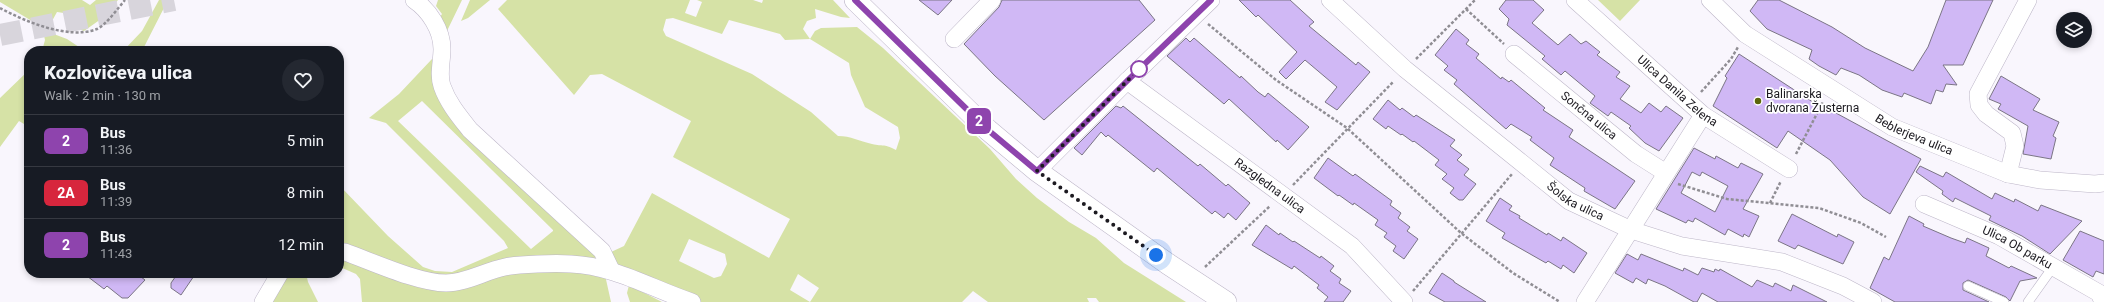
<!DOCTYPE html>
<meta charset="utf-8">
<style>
:root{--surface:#171b24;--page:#242831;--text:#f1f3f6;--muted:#9ea1a6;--line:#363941}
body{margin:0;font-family:Roboto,sans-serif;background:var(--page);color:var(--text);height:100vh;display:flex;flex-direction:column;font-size:15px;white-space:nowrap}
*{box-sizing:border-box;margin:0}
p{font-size:13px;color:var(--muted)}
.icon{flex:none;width:22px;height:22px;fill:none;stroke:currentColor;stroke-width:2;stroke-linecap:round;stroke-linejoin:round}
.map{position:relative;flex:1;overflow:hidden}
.panel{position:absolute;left:24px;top:46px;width:320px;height:232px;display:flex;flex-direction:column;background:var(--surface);border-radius:16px;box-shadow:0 2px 6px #0003}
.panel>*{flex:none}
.badge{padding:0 8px;border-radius:6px;font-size:14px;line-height:26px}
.fabs{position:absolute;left:2056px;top:12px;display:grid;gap:8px}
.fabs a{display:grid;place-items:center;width:36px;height:36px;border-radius:50%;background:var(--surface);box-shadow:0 2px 6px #0003;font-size:20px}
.you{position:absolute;width:20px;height:20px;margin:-10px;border:3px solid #fff;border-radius:50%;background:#1a73e8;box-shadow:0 0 0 6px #1a73e833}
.map>.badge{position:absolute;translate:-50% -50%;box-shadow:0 0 0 2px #fff}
.round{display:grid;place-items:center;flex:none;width:42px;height:42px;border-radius:21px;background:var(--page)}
.headline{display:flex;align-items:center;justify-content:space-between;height:68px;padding:0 20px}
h1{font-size:19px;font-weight:800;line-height:30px}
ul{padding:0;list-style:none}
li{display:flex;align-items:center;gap:12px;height:52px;padding:0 20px;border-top:1px solid var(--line)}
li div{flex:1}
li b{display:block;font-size:15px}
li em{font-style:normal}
li .badge{min-width:44px;font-weight:700;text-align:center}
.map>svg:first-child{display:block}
.green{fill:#d6e2a6;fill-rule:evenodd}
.building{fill:#d0b8f5;stroke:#7b7585;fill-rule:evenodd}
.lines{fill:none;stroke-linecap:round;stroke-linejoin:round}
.trunk-tunnel{stroke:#d8d5dc;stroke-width:22;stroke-dasharray:22 11;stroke-linecap:butt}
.service-casing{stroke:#bdb6c8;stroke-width:10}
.minor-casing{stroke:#bdb6c8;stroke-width:18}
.tertiary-casing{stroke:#bdb6c8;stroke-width:22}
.path{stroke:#908e94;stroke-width:2.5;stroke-dasharray:3 2;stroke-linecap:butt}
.service{stroke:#fff;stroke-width:9}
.minor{stroke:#fff;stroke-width:17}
.tertiary{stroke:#fff;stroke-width:21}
.line-casing{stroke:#fff;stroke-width:9}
.line{stroke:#8e44ad;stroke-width:6}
.walk{stroke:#1c1a20;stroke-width:4;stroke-dasharray:0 7.2}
.stop-dot{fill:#fff;stroke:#8e44ad;stroke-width:2}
.poi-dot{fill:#5b660a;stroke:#fff;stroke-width:1.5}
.labels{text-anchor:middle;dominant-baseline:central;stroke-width:3.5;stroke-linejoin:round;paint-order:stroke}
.street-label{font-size:12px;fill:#1c1a20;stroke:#fff}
.poi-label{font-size:12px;fill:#1c1a20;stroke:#fff;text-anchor:start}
</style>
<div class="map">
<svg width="2104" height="302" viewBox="0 0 2104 302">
<rect width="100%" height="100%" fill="#f9f6fd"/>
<path class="green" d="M0,0H82L90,5L96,0H118L101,19L84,31L77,28L71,14L57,12L52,21L51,33L67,39L79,47L76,51H42L45,40L42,27L0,2Z
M159,0H168L142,51H123L142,31Z
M438,0H462L446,33L438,20L442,14L436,6Z
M470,0H490L468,18L461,21Z
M507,0H690L685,13L696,17L702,2L697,0H753L762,3L763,0H833L850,18L841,17L815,9L816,18L807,21L803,29L810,39L815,31L821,28L857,27L883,48L990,149L1016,179L1037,198L1069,222L1096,238L1124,263L1186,302H1099L1096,298H1087L1089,302H988L973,291L962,302H684L616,264L611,252L624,246L652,193L769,258L790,219L673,157L691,121L602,74L590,75L574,95L498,9ZM673,18L722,34L729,20L780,34L785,40L810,39L849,63L851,75L865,107L898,127L900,138L896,150C882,143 884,147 872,144C859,141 851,136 838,136L811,112L752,74L666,36L663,30L666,19ZM689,239L725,254L727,264L721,276L714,278L679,261ZM798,274L819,288L810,302L790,290Z
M1598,0H1640L1620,21Z
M432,59L436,63V83L597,253V261L448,279L344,248L339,236V185L388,236L423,267L435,271L452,272L508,248L504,241L386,123L369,118L399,94ZM422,101L553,230V231L531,249L398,121Z
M29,70V127L19,121L0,147V98Z
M341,258L424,284L531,268L605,275L611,302H362L360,279L356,274L340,267Z
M287,273H306L308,282L318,302H270Z
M629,285L662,302H630L627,293Z"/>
<path class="building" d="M919,0H952L938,15Z
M1002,0H1139L1155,20L1044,120L995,76L964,44L999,7Z
M1239,0H1290L1314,22L1309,26L1356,65L1358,62L1370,72L1337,110L1325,102L1337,87L1305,60L1286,79L1279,72L1297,52L1258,15L1256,17Z
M1506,0H1533L1544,10L1532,23L1558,45L1570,34L1581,44L1586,41L1600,52L1597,55L1620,72L1616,77L1630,86L1620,99L1641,113L1649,103L1661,112L1666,106L1683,118L1659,151L1645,143L1629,128L1631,126L1611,112L1608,116L1590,103L1595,96L1565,71L1561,75L1542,59L1545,56L1507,25L1509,19L1499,9Z
M1758,0H1779L1832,27L1865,48L1913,71L1928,47L1946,0H1993L1963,65H1943L1957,85L1946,84L1943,92L1936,90L1931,104L1904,93L1902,97L1882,90L1859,75L1841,68L1836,75L1819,66L1809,59L1812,50L1767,29L1750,11Z
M1456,29L1469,40L1466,44L1479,54L1476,58L1501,79L1502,77L1509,82L1511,80L1545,108L1543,110L1573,130L1569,137L1635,181L1615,209L1584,191L1585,188L1550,165L1554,158L1530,140L1532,137L1511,124L1506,129L1454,84L1457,80L1444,70L1448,66L1435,55Z
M1186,38L1190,42L1194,38L1240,78L1241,76L1258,92L1265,97L1268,93L1309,127L1288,150L1277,140L1276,142L1229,99L1224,104L1167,56Z
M1739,54L1822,108L1823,106L1921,159L1890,214L1863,197L1830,160L1788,131L1777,148L1713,106L1727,78L1725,76Z
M2001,76L2040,99L2033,110L2059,122L2053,136L2056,138L2051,159L2023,154L2028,126L1998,109L2001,104L1989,99Z
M1388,100L1400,110L1402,108L1414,117L1416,115L1455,140L1450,146L1462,155L1457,160L1469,169L1464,175L1476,184L1463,200H1459L1450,193L1454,188L1442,179L1447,174L1435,165L1439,160L1414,141L1413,142L1402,134L1401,135L1388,126L1386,129L1373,119Z
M1116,106L1121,108L1123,106L1198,166L1200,164L1226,186L1228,184L1250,203L1236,220L1228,213L1224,218L1215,211L1212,214L1157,168L1154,172L1108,135L1106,137L1101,132L1082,155L1074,148Z
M1694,148L1715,159L1716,156L1738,168L1741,163L1763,174L1743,209L1759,216L1749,237L1744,234L1743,237L1728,229L1725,235L1695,218L1693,222L1688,220L1686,223L1656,209ZM1692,172L1700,176L1702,172L1728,186L1715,212L1681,193Z
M1328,158L1353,176L1355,174L1392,201L1390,205L1401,213L1398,218L1410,227L1407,231L1418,239L1404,259L1393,251L1396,246L1384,237L1387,233L1375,225L1378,220L1354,203L1353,205L1339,195L1338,196L1314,178Z
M1920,166L1943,177L1946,172L1992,199L1995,193L2014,202L2015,199L2038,211L2041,205L2082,221L2050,254L2022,236L1989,220L1991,216L1955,198L1953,202L1942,194L1943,191L1916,172Z
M1500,198L1512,206L1509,210L1520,216L1519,218L1547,235L1548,233L1561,241L1563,237L1587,253L1574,273L1563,265L1561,269L1548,261L1546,263L1502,238L1505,233L1486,221Z
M1792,214L1837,237L1838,234L1854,242L1843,264L1798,245L1795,249L1778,241Z
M1909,216L1924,224L1923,226L1951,238L1965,243L1967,238L1989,248L1986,256L2009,268L2011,266L2037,278L2020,281L2010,301L2006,297L1968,280L1963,283V290L1989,302H1895L1870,288L1884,257L1889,260Z
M1266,225L1279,235L1280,233L1293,242L1294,241L1320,258L1321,256L1334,266L1330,271L1341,279L1339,283L1351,291L1343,302H1324L1328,297L1317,288L1319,285L1294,266L1292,269L1252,245Z
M2080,231L2104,241V274L2096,271L2093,277L2063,260Z
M1627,254L1638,260L1641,254L1683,271L1684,268L1698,275L1702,268L1714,272L1715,269L1719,271L1720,269L1752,287L1757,280L1773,287L1775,283L1791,291L1793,285L1827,302H1718L1702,293L1697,302H1694L1665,286L1648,279L1646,284L1636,278L1633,283L1615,273Z
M83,273H136L145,280L128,298H122L107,286L104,289Z
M178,273H196L181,295L171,288V283Z
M1442,273L1454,281V282L1486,302H1445L1429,293Z"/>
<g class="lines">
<path class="trunk-tunnel" d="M0,35L174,0"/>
<defs>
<path id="service" d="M1968,286L2004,302
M2028,302L2053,267"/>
<g id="minor">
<path d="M414,0C429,10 442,30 442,49C442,61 438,75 442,86C448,103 459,116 470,130L602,251L611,270"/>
<path id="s1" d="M1330,0L1405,69L1569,201L1631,230L1682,246L1782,262L1843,286L1873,302"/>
<path id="s2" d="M1575,0L1703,115L1789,169"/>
<path id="s3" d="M1710,0L1745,34L1892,127L2008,174L2040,180L2095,184L2104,183"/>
<path d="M954,39L992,0"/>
<path id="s4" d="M1514,54L1636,154L1666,173"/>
<path id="s5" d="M1127,81L1352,246L1404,302"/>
<path d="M1037,171L1127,81L1211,0"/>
<path d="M2008,174L2015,146L2012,133L1986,114L1979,105L1978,94L2028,0"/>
<path id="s6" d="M1924,204L1999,236L2099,293L2103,302"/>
<path d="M339,252H345C373,262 418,283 446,283C466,283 485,271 505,267C519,264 556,263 571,264C615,266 652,289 692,302"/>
<path d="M263,302L280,273"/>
<path d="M1585,302L1703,115"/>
</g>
<path id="tertiary" d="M855,0L988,130L1037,171L1168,264L1226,302"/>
</defs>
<use href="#service" class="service-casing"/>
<use href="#minor" class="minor-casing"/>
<use href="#tertiary" class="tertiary-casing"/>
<path class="path" d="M0,8C26,22 69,40 97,29C105,26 119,7 125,0
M1466,9L1504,44
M1208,24L1276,80L1347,128L1461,233L1513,273L1560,302
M1416,59L1475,0
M1701,92L1731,59L1738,47
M1796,154L1823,102
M1678,184L1727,199L1819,208L1861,223L1886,237
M1293,185L1394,81
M1770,203L1781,181
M1205,267L1270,206
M1413,291L1512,174"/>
<use href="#service" class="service"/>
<use href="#minor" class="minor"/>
<use href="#tertiary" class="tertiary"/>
</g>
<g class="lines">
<defs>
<path id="line" d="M855,0L988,130L1037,171L1127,81L1211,0"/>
</defs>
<use href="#line" class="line-casing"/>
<use href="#line" class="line"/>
<path class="walk" d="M1139,69L1037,171L1156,255"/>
</g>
<circle class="stop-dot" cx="1139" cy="69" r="8"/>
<circle class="poi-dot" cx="1758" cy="101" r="4"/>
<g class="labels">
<g class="street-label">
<text stroke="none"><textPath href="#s2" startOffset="137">Ulica Danila Zelena</textPath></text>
<text stroke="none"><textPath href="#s4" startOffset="97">Sončna ulica</textPath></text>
<text stroke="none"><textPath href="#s3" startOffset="246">Beblerjeva ulica</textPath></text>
<text stroke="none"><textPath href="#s5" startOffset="177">Razgledna ulica</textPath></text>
<text stroke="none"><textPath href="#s1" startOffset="318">Šolska ulica</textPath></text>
<text stroke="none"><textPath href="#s6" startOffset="103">Ulica Ob parku</textPath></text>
</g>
<g class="poi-label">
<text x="1766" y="94">Balinarska<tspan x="1766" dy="14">dvorana Žusterna</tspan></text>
</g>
</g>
</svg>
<div class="fabs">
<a><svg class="icon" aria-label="layers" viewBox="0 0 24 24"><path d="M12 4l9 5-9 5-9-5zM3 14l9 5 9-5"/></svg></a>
</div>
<div class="you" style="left:1156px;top:255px"></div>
<b class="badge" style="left:979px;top:121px;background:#8e44ad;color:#fff">2</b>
<section class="panel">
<div class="headline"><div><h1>Kozlovičeva ulica</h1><p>Walk · 2 min · 130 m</p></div><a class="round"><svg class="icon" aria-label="heart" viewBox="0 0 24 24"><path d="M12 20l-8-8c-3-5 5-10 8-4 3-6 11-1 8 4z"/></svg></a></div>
<ul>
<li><span class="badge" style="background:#8e44ad;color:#fff">2</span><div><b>Bus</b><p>11:36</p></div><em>5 min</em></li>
<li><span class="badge" style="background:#d7263d;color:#fff">2A</span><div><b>Bus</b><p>11:39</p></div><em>8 min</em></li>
<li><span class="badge" style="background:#8e44ad;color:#fff">2</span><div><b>Bus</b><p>11:43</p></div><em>12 min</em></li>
</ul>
</section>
</div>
